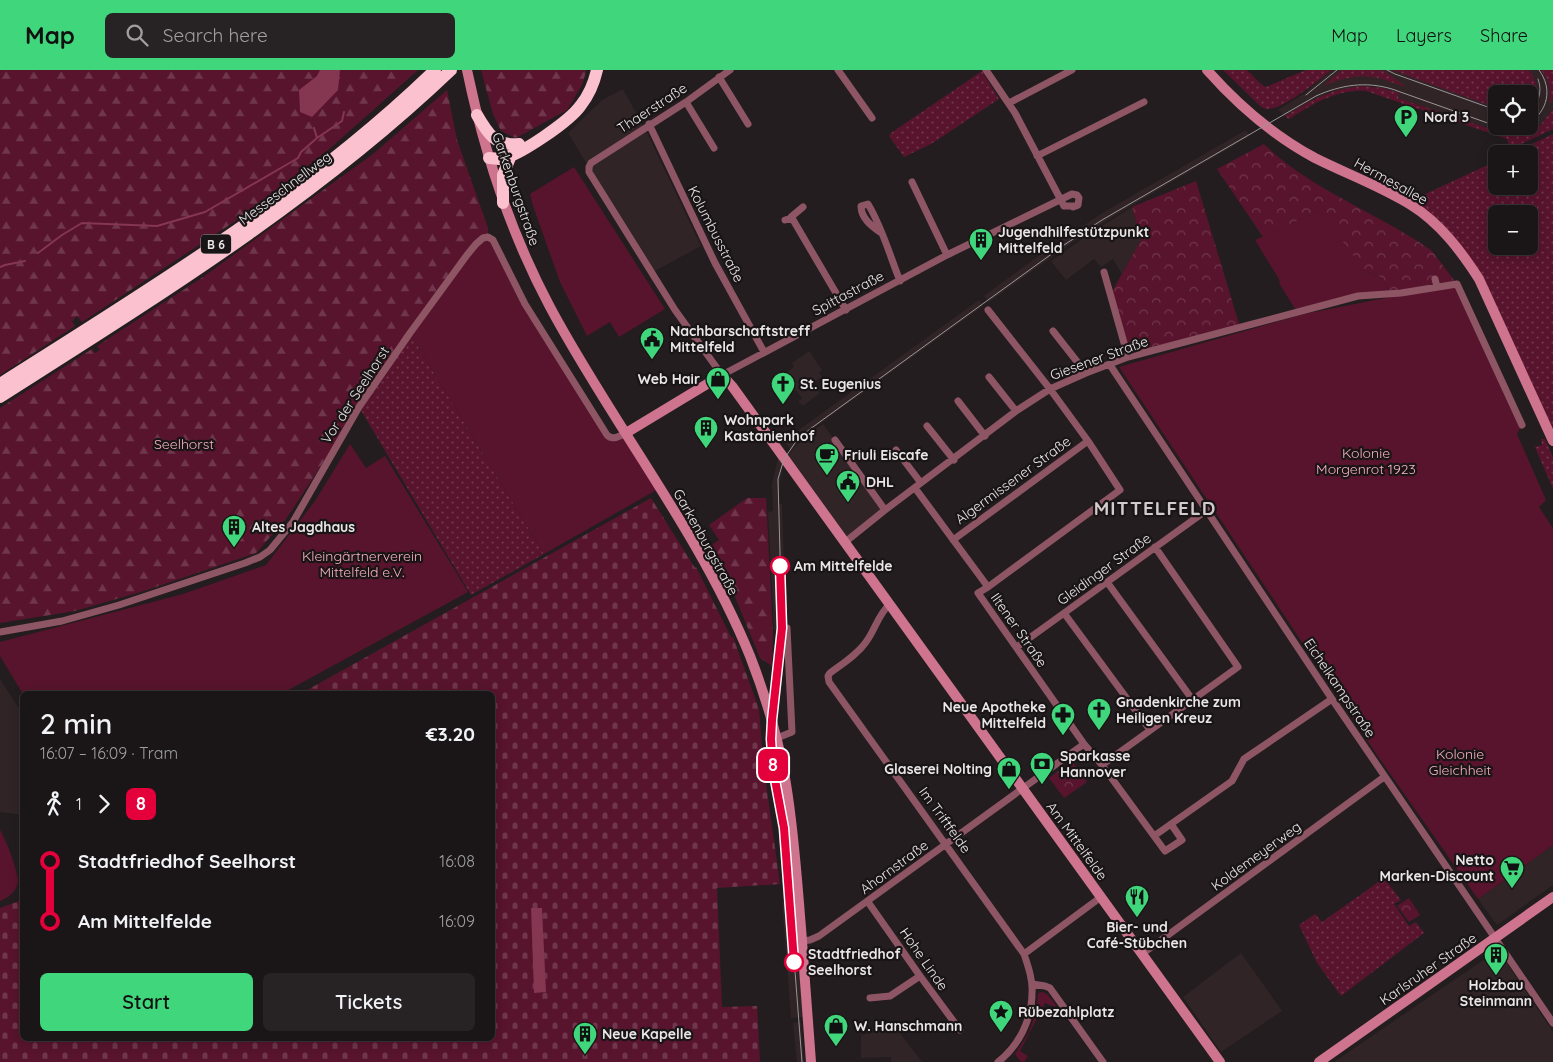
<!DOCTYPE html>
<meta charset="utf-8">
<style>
:root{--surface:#1a1617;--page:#272324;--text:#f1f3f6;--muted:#9f9fa1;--line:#383536;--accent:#40d77c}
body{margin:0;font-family:Quicksand,sans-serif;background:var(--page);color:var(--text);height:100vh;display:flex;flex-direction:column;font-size:19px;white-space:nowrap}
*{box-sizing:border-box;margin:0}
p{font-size:16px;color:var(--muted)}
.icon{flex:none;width:28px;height:28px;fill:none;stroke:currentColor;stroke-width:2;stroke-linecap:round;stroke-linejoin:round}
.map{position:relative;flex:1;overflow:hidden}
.side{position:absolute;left:20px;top:621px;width:475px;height:350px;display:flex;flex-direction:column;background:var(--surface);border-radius:8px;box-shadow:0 2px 12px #0003,0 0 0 1px var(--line)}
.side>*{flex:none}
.badge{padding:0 10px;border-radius:8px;font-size:18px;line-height:32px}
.buttons{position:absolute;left:1488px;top:15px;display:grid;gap:10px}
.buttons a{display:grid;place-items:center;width:50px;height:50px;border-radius:8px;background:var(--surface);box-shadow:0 2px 12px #0003,0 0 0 1px var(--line);font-size:25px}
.map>.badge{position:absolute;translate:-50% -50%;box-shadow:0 0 0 2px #fff}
.legs{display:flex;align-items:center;gap:8px;height:55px;padding:0 20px;font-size:16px}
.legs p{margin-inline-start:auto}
.overview{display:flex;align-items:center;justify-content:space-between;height:85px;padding:0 20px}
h1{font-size:28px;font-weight:600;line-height:38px}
.button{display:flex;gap:10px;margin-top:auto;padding:10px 20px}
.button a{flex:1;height:58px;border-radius:8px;background:var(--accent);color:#111;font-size:20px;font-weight:600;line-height:58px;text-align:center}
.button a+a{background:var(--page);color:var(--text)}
ul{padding:0 20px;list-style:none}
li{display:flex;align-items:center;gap:18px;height:60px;font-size:19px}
li i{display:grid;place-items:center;width:8px;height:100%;margin:0 6px;background:currentColor}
li i::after{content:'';width:12px;height:12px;margin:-6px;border:4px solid;border-radius:50%;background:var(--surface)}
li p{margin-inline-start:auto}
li:first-child i{background:linear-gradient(#0000 50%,currentColor 0)}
li:last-child i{background:linear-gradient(currentColor 50%,#0000 0)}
header{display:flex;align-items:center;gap:30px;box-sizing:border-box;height:70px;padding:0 25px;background:var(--accent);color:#111}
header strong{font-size:24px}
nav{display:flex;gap:28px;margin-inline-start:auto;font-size:18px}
.search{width:350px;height:45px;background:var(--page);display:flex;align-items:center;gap:12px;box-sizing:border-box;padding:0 18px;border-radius:8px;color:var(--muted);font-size:19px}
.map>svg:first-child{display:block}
.built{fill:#302427;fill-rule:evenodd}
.grass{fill:url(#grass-dots);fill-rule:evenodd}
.forest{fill:url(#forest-firs)}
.cemetery{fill:url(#cemetery-stones)}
.park{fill:url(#park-crowns)}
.garden{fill:#58142d}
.water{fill:#853650}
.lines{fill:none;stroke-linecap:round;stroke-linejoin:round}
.stream{stroke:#853650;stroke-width:2}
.street{stroke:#8e5665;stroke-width:7}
.secondary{stroke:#ce748e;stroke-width:10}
.highway{stroke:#fbc1cf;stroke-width:12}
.tram{stroke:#9b9697;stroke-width:1}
.line-1-casing{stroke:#fff;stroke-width:11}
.line-1{stroke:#e4003a;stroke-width:8}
.stop-1-dot{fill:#fff;stroke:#e4003a;stroke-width:2.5}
.labels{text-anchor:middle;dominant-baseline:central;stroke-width:4.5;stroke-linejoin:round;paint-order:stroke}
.shield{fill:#191415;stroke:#aba7a8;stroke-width:1}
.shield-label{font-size:12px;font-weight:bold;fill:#eae6e7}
.street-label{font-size:14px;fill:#eae6e7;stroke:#191415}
.poi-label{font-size:14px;font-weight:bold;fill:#eae6e7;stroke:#191415;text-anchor:start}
.park-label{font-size:14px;fill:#f8b2c3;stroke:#191415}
.stop-label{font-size:14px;font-weight:bold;fill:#eae6e7;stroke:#191415;text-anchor:start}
.district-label{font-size:19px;font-weight:bold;letter-spacing:1px;fill:#d2cacc;stroke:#191415}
</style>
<header>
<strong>Map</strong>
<div class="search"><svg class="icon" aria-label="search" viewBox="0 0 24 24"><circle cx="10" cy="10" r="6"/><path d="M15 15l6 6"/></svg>Search here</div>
<nav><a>Map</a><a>Layers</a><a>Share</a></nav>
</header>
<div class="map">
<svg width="1553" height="992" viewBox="0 0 1553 992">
<defs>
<pattern id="grass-dots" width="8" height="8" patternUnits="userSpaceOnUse" patternTransform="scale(1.25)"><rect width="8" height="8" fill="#58142d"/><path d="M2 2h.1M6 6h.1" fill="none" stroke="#70364b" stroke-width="1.8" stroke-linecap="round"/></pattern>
<pattern id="forest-firs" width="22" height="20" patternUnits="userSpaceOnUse" patternTransform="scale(1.25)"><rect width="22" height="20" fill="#58142d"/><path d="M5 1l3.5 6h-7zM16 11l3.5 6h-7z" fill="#70364b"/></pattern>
<pattern id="cemetery-stones" width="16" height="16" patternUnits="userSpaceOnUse" patternTransform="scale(1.25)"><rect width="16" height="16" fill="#58142d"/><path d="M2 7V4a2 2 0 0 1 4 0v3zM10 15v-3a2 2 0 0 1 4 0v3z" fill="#70364b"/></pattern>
<pattern id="park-crowns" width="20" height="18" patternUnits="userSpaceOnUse" patternTransform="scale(1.25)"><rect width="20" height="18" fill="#58142d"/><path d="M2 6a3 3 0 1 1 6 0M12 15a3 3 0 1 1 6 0" fill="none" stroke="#70364b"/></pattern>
</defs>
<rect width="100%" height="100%" fill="#231d1f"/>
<path class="built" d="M1332,0H1553V39L1541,54L1531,61L1511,66L1398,28L1399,24L1372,16H1363L1329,22L1285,46L1278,40L1305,23ZM1496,24H1529V56H1496Z
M623,19L648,65L701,176L653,202L568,63L602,30Z
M1246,60L1250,66L1109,149L1070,174L989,232L984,226L1044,182L1104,142Z
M1132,137L1141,170L1122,204L1113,189L1101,197L1094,189L1066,210L1051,191L1088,165Z
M979,230L983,236L825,350L801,368L791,381L786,373L796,362Z
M809,281L822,300L819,303L822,307L812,314L820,323L803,336L798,332L802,328L796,320L792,322L788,315L784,318L777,310L794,297L792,293Z
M823,354L885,440L844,473L785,389L801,370Z
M778,388L783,395L779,416V434H782L786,560H783L781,600L776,630L770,614L776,560H774L768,442L773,441L772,414Z
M0,609L22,643V745L0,742Z
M766,652L772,672L774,696L785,755L790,821H784L780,771L766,686Z
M1553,775V815L1497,855L1478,829Z
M791,827V831H794L803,947L791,948L782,832H785V828Z
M1498,880L1553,962V992H1334Z
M1241,883L1282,941L1221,982L1183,927Z
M801,952L804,992H797L793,953Z
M896,958L922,992H891V987L861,988V965Z"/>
<path class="grass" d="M1223,0H1247L1261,14L1266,17L1306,0H1331C1320,10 1282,40 1267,39C1264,39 1263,38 1260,36Z
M1342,0H1383L1405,16C1397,15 1387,10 1378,8C1359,3 1341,9 1324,15Z
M1392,0H1529C1538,13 1542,26 1529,38V24H1496V38Z
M1541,0H1553V28L1551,33L1549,32C1551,19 1549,10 1541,0Z
M982,1L999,29L931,74L904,87L889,66L891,63Z
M1363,16L1382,18L1399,23L1398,28L1511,66L1531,61L1541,54L1553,39V59L1513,78L1509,76L1507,69L1366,21C1337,19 1313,34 1289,49L1285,46C1314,29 1330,19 1363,16Z
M1553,64V371L1465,186L1412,136L1419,127L1496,91V116H1529V84H1511ZM1496,144H1529V176H1496Z
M410,263L544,484L471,525L359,337Z
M1541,369H1545L1553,387V419L1535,377L1542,375Z
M1384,808L1401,830L1394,834L1409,856L1416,852L1424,863L1341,926L1317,893L1299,855L1315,844L1322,852Z"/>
<path class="forest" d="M0,0H418L326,82L234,152L82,252L77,246L72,251L75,256L0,305Z
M481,0H586V2L582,15L567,40L516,68L501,61L493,44Z
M447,20L457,70L488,158V167L483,168L357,341L286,449L256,483L144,521L75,541L0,553V338L92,279L95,283L100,280L97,276L203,207L373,84Z
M747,428H766L773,562L772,596L760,588L731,517L707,478L719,470L709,455Z"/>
<path class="cemetery" d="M651,428L695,498L696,497L731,567H733L759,639L764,699L780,814L717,818L722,937L757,936L760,992H0V838L22,830V969H492V624H300Z"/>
<path class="park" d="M1264,74C1308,117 1368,139 1419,172L1432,181L1457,214L1392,224L1380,207L1360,199L1320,141L1263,167L1217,99Z
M1196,111L1240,257L1128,287L1110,225L1141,170L1132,137Z
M1072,691L1087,712L1064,728L1049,708Z
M1409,828L1420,845L1409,852L1397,836Z"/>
<path class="garden" d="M574,97L665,239L619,267L610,252L587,266L560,212L533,136L530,124Z
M1320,141L1358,192L1360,199L1380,207L1392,224L1358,226L1297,242L1279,213L1280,211L1255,170Z
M488,167L525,234L610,368L626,363L660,418L544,484L410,263L467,185Z
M1457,214L1522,355L1517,364L1546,430L1539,437L1553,458V775L1478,829L1377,685L1119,297L1304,244Z
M350,374L366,398L385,386L468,522L281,624H23L0,586V572L183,524L266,495L315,431Z
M0,760C5,767 19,803 18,812C17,821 8,828 0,831Z
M1042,922L1047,924L1056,935L1055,937L1045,933L1020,981L1028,986L1024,992H1021L1015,984L1029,962L1037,939L1038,923Z"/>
<path class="water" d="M320,0H340L338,20L312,47L300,42L299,20L317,6Z
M531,838H542L546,922L534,923Z"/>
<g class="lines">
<path class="stream" d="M317,68L342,51L344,42
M38,183L62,165L82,153L157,156L205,142L298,88L301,82L317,68L314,58
M0,197L5,195L25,191"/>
<path class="street" d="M730,0L686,32L591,93L589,97V102L675,240L722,305L947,185L1072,124L1077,125L1079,128L1078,135L1073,137
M838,0L872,48
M986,0L1015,43L1064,136H1076
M719,7L748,54
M686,32L714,78
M1009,33L1072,0
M649,54L715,193L764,282
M1037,86L1144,32
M912,112L947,185
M791,147L803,137
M785,150L792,148L846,240
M880,162C871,156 861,148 861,136L868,134C882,157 890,186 900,211
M1104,202L1128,287
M1435,209L1437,217
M1053,261L1086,303
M1110,295L1332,629L1553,953
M989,307L1016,341
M958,331L985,366
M927,356L954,390
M835,370L885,440
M896,380L921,413
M915,418L988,517L978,523L1084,674L1102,695L1165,781L1182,770L1171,754
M953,470L1088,371
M844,473L885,440L1016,341L1050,319L1086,303L1128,287L1358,226L1401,223L1457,214L1522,355
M1107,512L1192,629
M988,517L1120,420L1088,371L1050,319L988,240
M889,535C878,545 875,560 866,572C857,585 842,594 830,603L828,606L829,612L1024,884C1028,896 1033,910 1032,923C1032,949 1019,976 998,992
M1064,543L1150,660
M0,562L62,551L119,535L245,493L260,487L270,480L293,452L359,337L410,263L467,185L476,174L483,168L488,167L493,170L525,234L607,365C613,371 619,366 626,363
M1017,577L1207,440
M777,668L792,662L787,558
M1102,695L1238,597L1155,477
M1154,766L1232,711L1244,689L1332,629
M868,832L920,906L960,960
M801,871L810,870L819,866L1084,674
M1024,884L1101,827
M1142,884L1384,707
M1032,914L1045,916L1050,918L1103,992
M870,928L890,926L920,906"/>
<path class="secondary" d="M467,0C484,82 510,162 550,237C613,355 699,461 750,586C766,627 779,671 786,714C794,762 797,810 801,858C804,903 808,947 811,992
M1207,0C1238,35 1274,66 1315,88C1347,104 1380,116 1411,135C1440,153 1461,181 1479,209L1553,371
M626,363L722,305L732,316L1220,992
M1319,992L1553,827"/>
<path class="highway" d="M477,45C488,64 495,76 519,74
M489,88C493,88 497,89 501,89C519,86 570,51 581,35C589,25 594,13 597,0
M503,133V105L511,85
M0,314C151,218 306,125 435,0
M0,327C157,227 316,129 451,0"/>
<path class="tram" d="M1387,0L1395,4L1496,40
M1306,25L1337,0
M1529,43C1538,33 1543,23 1538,9
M1529,54C1548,40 1553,19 1539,0
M1497,56L1511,59L1523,56
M802,992L784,758L773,699L771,669L772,650L782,558L778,409L784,389L797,370L810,359L1064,175L1102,150L1316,26C1341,15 1365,11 1392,19L1496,56"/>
</g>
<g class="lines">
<defs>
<path id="line-1" d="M780,496L782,558L772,650L771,669L773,699L784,758L794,892"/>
</defs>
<use href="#line-1" class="line-1-casing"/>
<use href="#line-1" class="line-1"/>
</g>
<defs>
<symbol id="parking-pin" viewBox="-11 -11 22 30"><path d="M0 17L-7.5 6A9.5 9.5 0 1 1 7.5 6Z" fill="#40d77c" stroke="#191415"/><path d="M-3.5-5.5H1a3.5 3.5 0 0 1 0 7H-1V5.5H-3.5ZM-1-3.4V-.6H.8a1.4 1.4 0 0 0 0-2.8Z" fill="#111"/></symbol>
<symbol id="building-pin" viewBox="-11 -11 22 30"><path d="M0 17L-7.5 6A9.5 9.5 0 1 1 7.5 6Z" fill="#40d77c" stroke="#191415"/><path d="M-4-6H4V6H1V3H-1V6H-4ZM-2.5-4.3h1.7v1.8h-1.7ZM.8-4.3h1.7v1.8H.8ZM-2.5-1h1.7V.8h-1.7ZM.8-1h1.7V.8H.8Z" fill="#111"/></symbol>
<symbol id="civic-pin" viewBox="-11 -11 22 30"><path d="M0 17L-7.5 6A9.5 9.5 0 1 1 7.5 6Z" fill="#40d77c" stroke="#191415"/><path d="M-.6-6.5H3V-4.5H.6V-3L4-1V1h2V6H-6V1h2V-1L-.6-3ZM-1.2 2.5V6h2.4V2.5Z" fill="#111"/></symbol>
<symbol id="shop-pin" viewBox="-11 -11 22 30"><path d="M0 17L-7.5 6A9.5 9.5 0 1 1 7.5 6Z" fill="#40d77c" stroke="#191415"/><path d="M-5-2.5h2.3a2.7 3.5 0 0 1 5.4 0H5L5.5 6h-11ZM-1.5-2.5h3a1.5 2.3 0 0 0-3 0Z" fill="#111"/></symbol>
<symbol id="church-pin" viewBox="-11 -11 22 30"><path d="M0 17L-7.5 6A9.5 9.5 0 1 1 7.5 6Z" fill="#40d77c" stroke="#191415"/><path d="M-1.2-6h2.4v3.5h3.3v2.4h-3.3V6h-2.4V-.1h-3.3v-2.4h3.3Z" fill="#111"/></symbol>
<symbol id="cafe-pin" viewBox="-11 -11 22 30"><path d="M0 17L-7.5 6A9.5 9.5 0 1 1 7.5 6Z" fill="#40d77c" stroke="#191415"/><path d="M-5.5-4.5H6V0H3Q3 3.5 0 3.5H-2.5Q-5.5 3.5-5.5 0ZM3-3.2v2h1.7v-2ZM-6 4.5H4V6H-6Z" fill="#111"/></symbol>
<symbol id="pharmacy-pin" viewBox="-11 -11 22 30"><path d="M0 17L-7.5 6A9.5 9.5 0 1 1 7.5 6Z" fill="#40d77c" stroke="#191415"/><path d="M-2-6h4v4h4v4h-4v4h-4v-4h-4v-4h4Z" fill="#111"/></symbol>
<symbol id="bank-pin" viewBox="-11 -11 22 30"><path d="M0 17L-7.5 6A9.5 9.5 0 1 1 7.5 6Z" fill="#40d77c" stroke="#191415"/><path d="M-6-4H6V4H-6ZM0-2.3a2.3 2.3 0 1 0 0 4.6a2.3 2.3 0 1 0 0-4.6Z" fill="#111"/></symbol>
<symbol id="supermarket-pin" viewBox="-11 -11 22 30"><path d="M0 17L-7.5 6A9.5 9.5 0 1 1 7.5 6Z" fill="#40d77c" stroke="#191415"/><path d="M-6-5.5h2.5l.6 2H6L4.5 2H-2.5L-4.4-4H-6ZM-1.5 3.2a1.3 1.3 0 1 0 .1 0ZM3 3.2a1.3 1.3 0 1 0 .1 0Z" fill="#111"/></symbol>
<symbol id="restaurant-pin" viewBox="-11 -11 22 30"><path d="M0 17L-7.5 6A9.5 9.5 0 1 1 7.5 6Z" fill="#40d77c" stroke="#191415"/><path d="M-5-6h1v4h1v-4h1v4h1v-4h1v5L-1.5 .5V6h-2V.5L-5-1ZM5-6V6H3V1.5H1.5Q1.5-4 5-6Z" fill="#111"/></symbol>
<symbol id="sight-pin" viewBox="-11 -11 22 30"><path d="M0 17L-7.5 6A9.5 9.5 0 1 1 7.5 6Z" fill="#40d77c" stroke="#191415"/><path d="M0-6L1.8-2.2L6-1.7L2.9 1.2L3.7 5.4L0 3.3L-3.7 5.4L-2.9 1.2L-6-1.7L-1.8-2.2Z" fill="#111"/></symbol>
</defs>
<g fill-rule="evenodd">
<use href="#parking-pin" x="1392" y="33" width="28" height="38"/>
<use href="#building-pin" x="967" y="156" width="28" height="38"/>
<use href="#civic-pin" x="638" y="255" width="28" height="38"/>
<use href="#shop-pin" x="704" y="295" width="28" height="38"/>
<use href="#church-pin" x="769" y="300" width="28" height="38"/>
<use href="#building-pin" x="692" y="344" width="28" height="38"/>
<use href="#cafe-pin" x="813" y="371" width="28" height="38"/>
<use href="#civic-pin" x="834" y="398" width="28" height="38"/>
<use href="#building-pin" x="220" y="443" width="28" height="38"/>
<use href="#church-pin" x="1085" y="626" width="28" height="38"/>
<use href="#pharmacy-pin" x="1049" y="631" width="28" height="38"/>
<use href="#bank-pin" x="1028" y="680" width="28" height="38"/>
<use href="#shop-pin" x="995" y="685" width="28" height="38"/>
<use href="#supermarket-pin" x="1498" y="784" width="28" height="38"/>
<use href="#restaurant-pin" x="1123" y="813" width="28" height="38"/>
<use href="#building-pin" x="1482" y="871" width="28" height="38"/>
<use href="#sight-pin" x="987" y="928" width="28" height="38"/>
<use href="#shop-pin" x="822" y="942" width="28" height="38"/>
<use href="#building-pin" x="571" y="950" width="28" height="38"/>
</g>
<g class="stop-1-dot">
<circle cx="780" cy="496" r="9"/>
<circle cx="794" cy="892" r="9"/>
</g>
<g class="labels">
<rect class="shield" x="201" y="164.5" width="30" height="19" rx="4"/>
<g class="shield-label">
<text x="216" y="174">B 6</text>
</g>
<g class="street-label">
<text transform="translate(652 38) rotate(-33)">Thaerstraße</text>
<text transform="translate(1391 111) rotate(29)">Hermesallee</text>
<text transform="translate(285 118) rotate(-37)">Messeschnellweg</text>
<text transform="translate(516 119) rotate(71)">Garkenburgstraße</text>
<text transform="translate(716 164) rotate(63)">Kolumbusstraße</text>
<text transform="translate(848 223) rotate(-28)">Spittastraße</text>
<text transform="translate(1099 288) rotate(-20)">Giesener Straße</text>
<text transform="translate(355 325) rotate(-57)">Vor der Seelhorst</text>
<text transform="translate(1013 410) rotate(-36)">Algermissener Straße</text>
<text transform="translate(706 472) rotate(61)">Garkenburgstraße</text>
<text transform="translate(1104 499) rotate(-36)">Gleidinger Straße</text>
<text transform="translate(1019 560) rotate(55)">Iltener Straße</text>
<text transform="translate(1340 618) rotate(56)">Eichelkampstraße</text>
<text transform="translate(945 750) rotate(54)">Im Triftfelde</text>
<text transform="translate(1077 771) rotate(54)">Am Mittelfelde</text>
<text transform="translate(1256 786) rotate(-36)">Koldemeyerweg</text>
<text transform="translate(894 797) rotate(-36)">Ahornstraße</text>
<text transform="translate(924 889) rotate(55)">Hohe Linde</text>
<text transform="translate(1428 899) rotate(-35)">Karlsruher Straße</text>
</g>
<g class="poi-label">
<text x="1424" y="47">Nord 3</text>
<text x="998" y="162">Jugendhilfestützpunkt<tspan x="998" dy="16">Mittelfeld</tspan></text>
<text x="670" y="261">Nachbarschaftstreff<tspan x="670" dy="16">Mittelfeld</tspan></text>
<text x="700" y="309" text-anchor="end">Web Hair</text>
<text x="800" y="314">St. Eugenius</text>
<text x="724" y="350">Wohnpark<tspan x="724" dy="16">Kastanienhof</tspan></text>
<text x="844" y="385">Friuli Eiscafe</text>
<text x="866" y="412">DHL</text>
<text x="252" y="457">Altes Jagdhaus</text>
<text x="1116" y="632">Gnadenkirche zum<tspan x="1116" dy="16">Heiligen Kreuz</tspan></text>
<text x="1046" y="637" text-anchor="end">Neue Apotheke<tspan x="1046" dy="16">Mittelfeld</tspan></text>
<text x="1060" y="686">Sparkasse<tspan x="1060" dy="16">Hannover</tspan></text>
<text x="992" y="699" text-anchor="end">Glaserei Nolting</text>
<text x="1494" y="790" text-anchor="end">Netto<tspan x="1494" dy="16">Marken-Discount</tspan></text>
<text x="1137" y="857" text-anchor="middle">Bier- und<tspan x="1137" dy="16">Café-Stübchen</tspan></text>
<text x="1496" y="915" text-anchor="middle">Holzbau<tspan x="1496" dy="16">Steinmann</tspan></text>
<text x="1018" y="942">Rübezahlplatz</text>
<text x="854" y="956">W. Hanschmann</text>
<text x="602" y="964">Neue Kapelle</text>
</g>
<g class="park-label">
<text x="184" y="374">Seelhorst</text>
<text x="1366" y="383">Kolonie<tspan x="1366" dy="16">Morgenrot 1923</tspan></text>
<text x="362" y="486">Kleingärtnerverein<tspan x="362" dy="16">Mittelfeld e.V.</tspan></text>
<text x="1460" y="684">Kolonie<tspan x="1460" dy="16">Gleichheit</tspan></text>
</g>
<g class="stop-label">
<text x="794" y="496">Am Mittelfelde</text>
<text x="808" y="884">Stadtfriedhof<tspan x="808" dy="16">Seelhorst</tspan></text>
</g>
<g class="district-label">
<text x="1155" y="438">MITTELFELD</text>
</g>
</g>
</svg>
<div class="buttons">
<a><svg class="icon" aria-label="locate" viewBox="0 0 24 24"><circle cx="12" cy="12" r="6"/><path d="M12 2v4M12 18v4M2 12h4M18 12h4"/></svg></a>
<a>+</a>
<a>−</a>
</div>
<b class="badge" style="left:773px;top:695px;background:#e4003a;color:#fff">8</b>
<section class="side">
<div class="overview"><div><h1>2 min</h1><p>16:07 – 16:09 · Tram</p></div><b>€3.20</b></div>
<div class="legs"><svg class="icon" aria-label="walk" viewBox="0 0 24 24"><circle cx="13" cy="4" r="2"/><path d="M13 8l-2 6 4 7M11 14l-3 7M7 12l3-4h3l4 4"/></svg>1<svg class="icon" aria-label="forward" viewBox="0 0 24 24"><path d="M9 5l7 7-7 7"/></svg><b class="badge" style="background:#e4003a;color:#fff">8</b></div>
<ul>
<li><i style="color:#e4003a"></i><b>Stadtfriedhof Seelhorst</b><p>16:08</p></li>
<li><i style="color:#e4003a"></i><b>Am Mittelfelde</b><p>16:09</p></li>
</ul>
<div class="button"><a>Start</a><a>Tickets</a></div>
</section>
</div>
